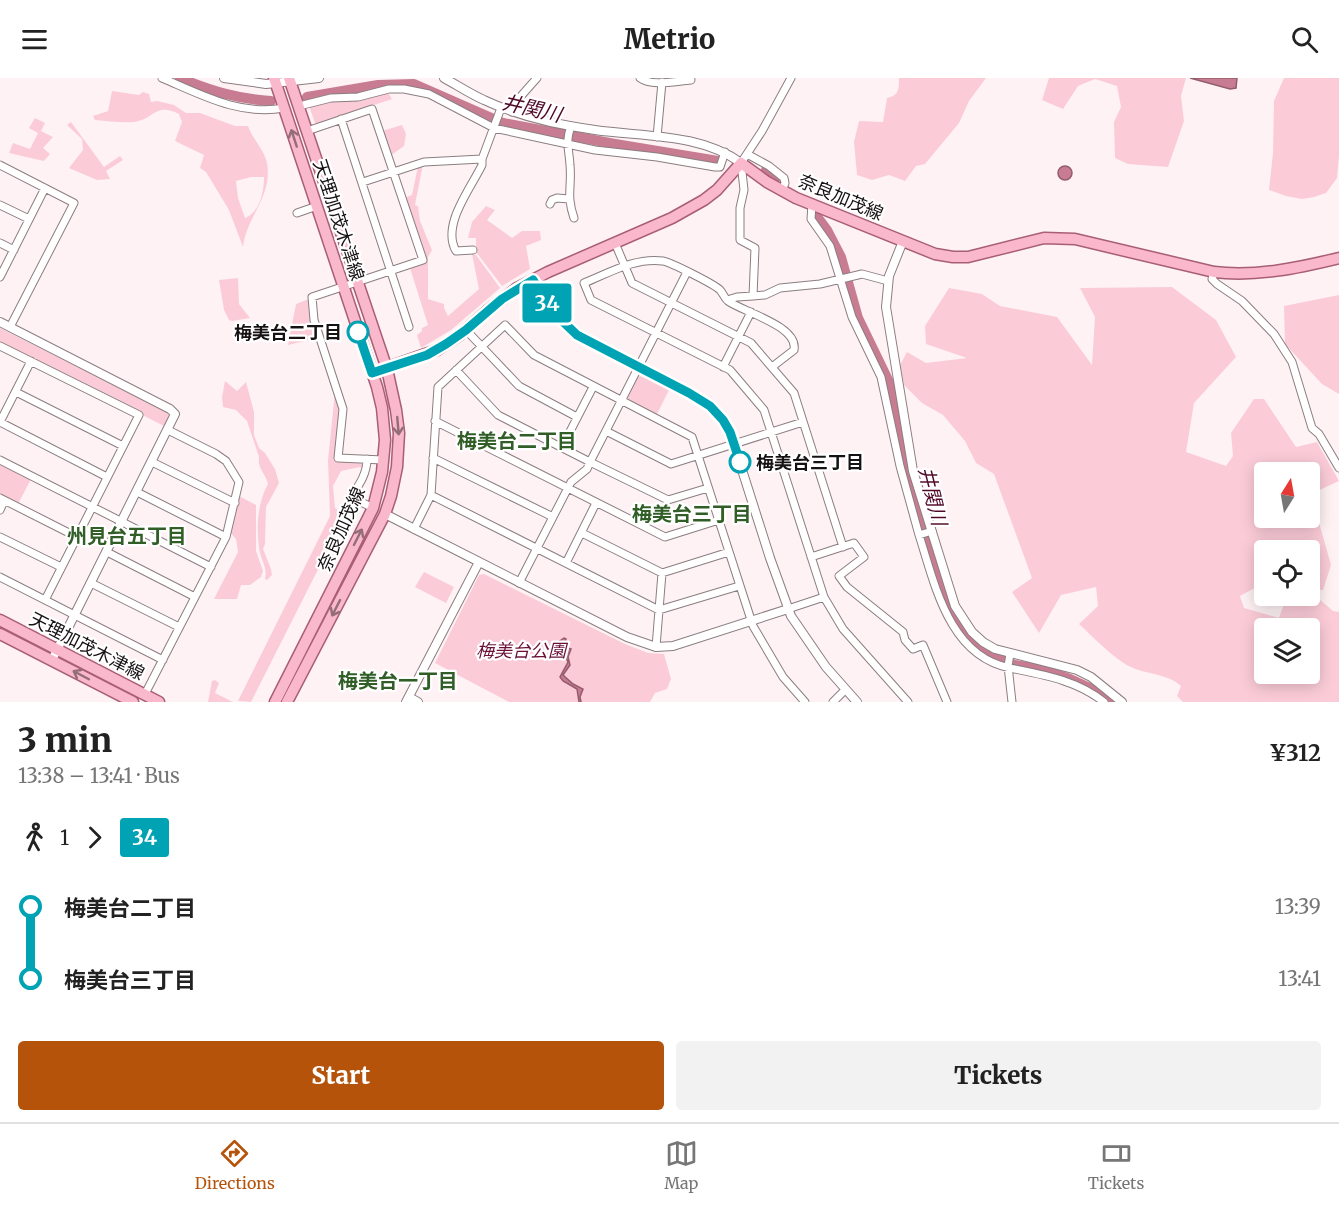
<!DOCTYPE html>
<meta charset="utf-8">
<style>
:root{--surface:#fff;--page:#f2f2f2;--text:#222;--muted:#767676;--line:#e0e0e0;--accent:#b45309}
body{margin:0;font-family:Merriweather,"Noto Sans JP",serif;background:var(--page);color:var(--text);height:100vh;display:flex;flex-direction:column;font-size:22px;white-space:nowrap}
*{box-sizing:border-box;margin:0}
p{font-size:20px;color:var(--muted)}
.icon{flex:none;width:33px;height:33px;fill:none;stroke:currentColor;stroke-width:2;stroke-linecap:round;stroke-linejoin:round}
.map{position:relative;height:624px;overflow:hidden}
.details{display:flex;flex-direction:column;background:var(--surface);flex:1}
.details>*{flex:none}
.badge{padding:0 12px;border-radius:4px;font-size:21px;line-height:39px}
.needle{width:39px;rotate:11deg}
.fabs{position:absolute;left:1254px;top:384px;display:grid;gap:12px}
.fabs a{display:grid;place-items:center;width:66px;height:66px;border-radius:6px;background:var(--surface);box-shadow:0 3px 15px #0003;font-size:30px}
.map>.badge{position:absolute;translate:-50% -50%;box-shadow:0 0 0 3px #fff}
.legs{display:flex;align-items:center;gap:9px;height:66px;padding:0 18px;font-size:20px}
.legs p{margin-inline-start:auto}
.overview{display:flex;align-items:center;justify-content:space-between;height:102px;padding:0 18px}
h1{font-size:33px;font-weight:800;line-height:45px}
.cta{display:flex;gap:12px;margin-top:auto;padding:12px 18px}
.cta a{flex:1;height:69px;border-radius:6px;background:var(--accent);color:#fff;font-size:24px;font-weight:800;line-height:69px;text-align:center}
.cta a+a{background:var(--page);color:var(--text)}
ul{padding:0 18px;list-style:none}
li{display:flex;align-items:center;gap:21px;height:72px;font-size:22px}
li i{display:grid;place-items:center;width:9px;height:100%;margin:0 8px;background:currentColor}
li i::after{content:'';width:15px;height:15px;margin:-8px;border:4px solid;border-radius:50%;background:var(--surface)}
li p{margin-inline-start:auto}
li:first-child i{background:linear-gradient(#0000 50%,currentColor 0)}
li:last-child i{background:linear-gradient(currentColor 50%,#0000 0)}
header{display:flex;justify-content:space-between;align-items:center;height:78px;padding:0 18px;background:var(--surface);font-size:27px;font-weight:800}
.tabs{display:flex;justify-content:space-around;align-items:center;height:84px;border-top:2px solid var(--line);background:var(--surface);font-size:16px;color:var(--muted)}
.tabs a{display:grid;justify-items:center;gap:3px}
.tabs .selected{color:var(--accent)}
.map>svg:first-child{display:block}
.green{fill:#fbccd8;fill-rule:evenodd}
.water{fill:#c87c92;stroke:#935c6c;stroke-width:1.5}
.lines{fill:none;stroke-linecap:round;stroke-linejoin:round}
.river{stroke:#c87c92;stroke-width:10}
.minor-casing{stroke:#8b7e81;stroke-width:9}
.tertiary-casing{stroke:#8b7e81;stroke-width:10}
.primary-casing{stroke:#a85e75;stroke-width:13}
.minor{stroke:#fff;stroke-width:7}
.tertiary{stroke:#fff;stroke-width:8}
.primary{stroke:#fab8cc;stroke-width:10}
.oneway{stroke:#936d78}
.line-1-casing{stroke:#fff;stroke-width:14}
.line-1{stroke:#00a3b4;stroke-width:9}
.stop-1-dot{fill:#fff;stroke:#00a3b4;stroke-width:3}
.labels{text-anchor:middle;dominant-baseline:central;stroke-width:4.5;stroke-linejoin:round;paint-order:stroke}
.street-label{font-size:18px;fill:#161112;stroke:#fff}
.stop-label{font-size:18px;font-weight:bold;fill:#161112;stroke:#fff;text-anchor:end}
.park-label{font-size:18px;font-style:italic;fill:#6b0f37;stroke:#fff}
.water-label{font-size:20px;font-style:italic;fill:#500a28;stroke:#fff}
.neighbourhood-label{font-size:20px;font-weight:bold;fill:#315e26;stroke:#fff}
</style>
<header><svg class="icon" aria-label="menu" viewBox="0 0 24 24"><path d="M4 6h16M4 12h16M4 18h16"/></svg>Metrio<svg class="icon" aria-label="search" viewBox="0 0 24 24"><circle cx="10" cy="10" r="6"/><path d="M15 15l6 6"/></svg></header>
<div class="map">
<svg width="1339" height="624" viewBox="0 0 1339 624">
<rect width="100%" height="100%" fill="#fef2f5"/>
<path class="green" d="M899,0H986L969,23L959,45L925,86L916,88L905,103L889,97L872,102L857,97L854,64L859,43L883,44L887,20C899,18 899,10 899,0Z
M1049,0H1186L1181,18L1184,43L1168,89L1128,86L1115,80L1114,44L1121,29L1117,8L1095,1L1078,8L1063,31L1042,22Z
M1284,0H1339V78L1337,100L1326,115L1314,119L1302,121L1286,118L1269,112L1273,75L1274,23Z
M112,13L139,17L143,14L149,16L151,24L157,23L174,27L186,35H200L235,48H248C253,62 264,71 267,85C273,119 246,139 243,169L229,132L206,94L200,90L204,77L175,63L182,44L179,36C155,24 155,41 134,44C122,45 107,43 95,42L93,38L108,33ZM251,99H264C264,114 260,134 245,140L238,120L236,103Z
M387,13L392,21L317,46L315,45L309,28L336,21L352,23Z
M35,40L45,45L41,53L53,59L43,70L50,76L44,83L9,75L13,65L30,71L38,55L29,50Z
M71,44L104,89L120,78L123,82L106,93L110,101L97,102L69,90L83,72L82,61L67,47Z
M402,47L406,56L404,68L390,78L382,53Z
M423,86L415,127L418,128L420,143L432,172L428,179V221L444,226V230L448,238L479,211L472,176L476,177L500,210L451,252L421,270L417,257L422,253V250L428,247L410,190L425,185L404,120L412,117L418,88Z
M486,128L495,132L487,142L512,160L522,153H540L541,162L526,168L530,191L502,208L476,174V160H468L472,144Z
M238,200L239,226L250,240L232,243L229,242L224,232L219,202Z
M1172,209L1216,242L1236,279L1194,325L1186,374L1226,388L1233,378L1231,355L1254,321H1264L1296,369L1317,364L1339,403L1311,416L1331,487L1323,512L1310,511V472H1264V505L1240,518L1244,530L1279,540L1287,518L1318,520L1333,533L1339,534V624H1183L1177,618L1181,608C1168,596 1150,597 1133,590C1116,583 1093,559 1079,546L1098,528L1096,509L1061,517L1039,555L1012,514L1032,500L994,396L976,385L965,363L943,337L922,325L904,307L900,287L907,274L926,285L967,280L926,266L925,248L949,210L982,216L1000,228L1057,239L1092,287L1095,239L1080,210ZM1264,394H1310V440H1264ZM1264,550H1310V596H1264Z
M1339,217V316L1322,306L1285,266L1284,228Z
M309,221L317,260L288,267L296,226Z
M0,250L167,334L169,339L164,348L0,265Z
M641,298L669,312L656,338L628,323L627,320L637,299Z
M225,303L237,313L246,304L254,334V357L259,370L265,375L275,391L279,405L266,429L265,466L263,471L271,491L272,497L267,502L265,501C268,489 260,481 259,469C256,447 258,424 268,406C266,396 257,391 259,379L247,343L236,332L223,329L222,319Z
M335,314L340,332L334,382L361,384L364,391L360,389L341,393L333,408L335,430L345,438L251,624L238,623L330,438L328,382Z
M0,385L31,401L18,426L0,417Z
M239,418L256,427V473L263,493L261,499L250,507H241L237,521H214L238,474L236,461L230,454Z
M424,494L454,509L446,525L415,509Z
M484,496L625,566L648,575L664,576L671,601L667,611L655,615L650,624H509L435,585L479,497Z
M215,602L219,605L215,615L233,624H208L212,603Z"/>
<path class="water" d="M1190,0H1237L1236,10L1230,11Z
M1058 95a7 7 0 1 1 14 0a7 7 0 1 1-14 0Z
M564,560L566,561L565,569L571,571L568,579L570,587L563,597L573,606L583,611L580,619L581,624H579L577,611L563,603L560,599L568,584L564,576L556,571L557,565Z"/>
<g class="lines">
<path class="river" d="M180,0C211,13 238,21 271,23
M307,19L378,7L414,6L503,45L615,66L718,83
M766,92L777,99
M815,136L827,152L841,179L858,240L889,304L915,426L948,534L966,559L992,579L1015,587L1044,592L1070,601L1092,611L1109,624"/>
<defs>
<path id="minor" d="M162,0C202,17 240,38 284,30
M640,0C652,9 676,3 691,2
M791,0L762,53L741,85L744,112L740,130V162L755,170L753,218L765,217L780,210L820,206L862,196L888,203
M299,28L331,20L358,19L389,11H404L429,16L494,50L595,72L657,79L715,89H720L725,74
M512,34L521,18L537,0
M341,41L409,249
M571,48C565,65 569,70 570,87C572,109 566,117 574,140
M307,53L372,31L423,182L312,219L314,242L343,331L338,380L383,382
M657,59L662,4
M747,76L769,88L784,100L785,105L782,113
M0,87L74,125L10,249
M363,104L424,84L482,81
M550,126L552,122L557,120L569,121
M812,126L811,141L830,168L852,239L881,299L900,388L919,457L932,453
M0,127L29,141
M297,135L317,128
M0,165L14,172
M615,165L632,205L751,265L794,315L843,469
M473,172L456,173C441,147 471,110 482,87V81L501,30
M687,194L590,384L668,422L708,410
M1214,194L1212,201L1217,206L1242,223L1274,256L1292,284L1312,350L1319,356L1339,390
M0,199L45,110
M727,222L737,219L753,218
M466,252L519,308L577,339
M0,268L139,337L45,522
M723,289L751,234
M772,289L794,272C799,248 743,234 728,223C724,220 723,215 720,212C714,206 670,184 663,183C635,179 609,195 584,205L591,222L730,292L764,332L824,519L843,551L908,624
M456,292L498,337L590,384L587,391L571,404L519,505
M16,314L123,368
M435,343L665,459L719,442
M0,344L107,399
M0,344L31,283
M606,353L671,386L803,344
M562,369L593,309
M433,380L553,439
M367,381C367,396 359,407 351,419L373,430
M0,382L211,489
M152,384L235,425
M137,414L226,459
M431,417L659,532L739,508
M0,420L77,459
M0,432L4,423
M414,451L431,417L438,309L505,247L534,277L692,359L753,548L783,599L805,624
M582,455L662,495L729,474
M919,457C935,507 949,578 1010,590C1044,597 1076,602 1104,624
M0,459L61,489
M107,474L195,519
M811,479L854,465L864,479L839,498L847,509L903,554L905,562L913,571L923,567L947,624
M566,485L596,425
M0,499L163,582
M91,505L179,549
M788,531L824,519
M656,569L662,495
M1010,576L1008,588L1012,624
M145,616L226,459L239,404L226,383L216,376L168,352
M833,624L842,615"/>
<path id="tertiary" d="M224,0L266,6L319,0
M444,0C457,7 470,16 484,22C518,38 558,47 595,52C643,59 700,55 741,85
M903,163L889,198L886,229L913,393L955,528L972,554L983,564L995,571L1077,592L1091,599L1122,624
M533,202L556,237L577,257L689,315L715,333L730,354L770,480L791,538L826,589L857,624
M0,244L170,331L175,336L52,582
M385,436L627,559L656,569L673,568L788,531
M409,619L418,624
M406,624L479,484"/>
<path id="primary" d="M274,0L377,309L382,330L385,362L382,394L373,430L275,624
M372,295L437,272L460,257L487,233L517,210L548,194L672,140L704,122L717,112L741,85L767,104L796,120L935,176L953,179H968L1044,160L1075,161L1214,194C1256,199 1298,190 1339,180
M0,542L159,624
M0,556L133,624
M287,624L385,436L391,418L397,389L399,355L396,332L387,291L289,0"/>
</defs>
<use href="#minor" class="minor-casing"/>
<use href="#tertiary" class="tertiary-casing"/>
<use href="#primary" class="primary-casing"/>
<use href="#minor" class="minor"/>
<use href="#tertiary" class="tertiary"/>
<use href="#primary" class="primary"/>
</g>
<defs><path id="oneway-shaft" d="M-6 0H5M1.5-3L5.5 0L1.5 3" fill="none" stroke-width="1.6" stroke-linecap="round" stroke-linejoin="round" transform="scale(1.5)"/></defs>
<g class="oneway">
<use href="#oneway-shaft" transform="translate(294 60) rotate(-108)"/>
<use href="#oneway-shaft" transform="translate(398 348) rotate(85)"/>
<use href="#oneway-shaft" transform="translate(358 459) rotate(-63)"/>
<use href="#oneway-shaft" transform="translate(336 530) rotate(117)"/>
<use href="#oneway-shaft" transform="translate(81 597) rotate(-152)"/>
</g>
<g class="lines">
<defs>
<path id="line-1" d="M358,254L372,295L427,277L446,266L466,252L502,221L533,202L556,237L577,257L689,315L710,328L723,342L730,354L740,384"/>
</defs>
<use href="#line-1" class="line-1-casing"/>
<use href="#line-1" class="line-1"/>
</g>
<g class="stop-1-dot">
<circle cx="358" cy="254" r="10"/>
<circle cx="740" cy="384" r="10"/>
</g>
<g class="labels">
<g class="street-label">
<text transform="translate(841 119) rotate(23)">奈良加茂線</text>
<text transform="translate(339 142) rotate(72)">天理加茂木津線</text>
<text transform="translate(341 451) rotate(-66)">奈良加茂線</text>
<text transform="translate(87 568) rotate(27)">天理加茂木津線</text>
</g>
<g class="stop-label">
<text x="342" y="254">梅美台二丁目</text>
<text x="756" y="384" text-anchor="start">梅美台三丁目</text>
</g>
<g class="park-label">
<text x="521" y="572">梅美台公園</text>
</g>
<g class="water-label">
<text transform="translate(532 30) rotate(13)">井関川</text>
<text transform="translate(933 418) rotate(76)">井関川</text>
</g>
<g class="neighbourhood-label">
<text x="517" y="362">梅美台二丁目</text>
<text x="692" y="435">梅美台三丁目</text>
<text x="127" y="457">州見台五丁目</text>
<text x="398" y="602">梅美台一丁目</text>
</g>
</g>
</svg>
<div class="fabs">
<a><svg class="needle" viewBox="-14 -14 28 28"><path d="M0-13l5 13h-10z" fill="#e53935"/><path d="M0 13l5-13h-10z" fill="#767676"/></svg></a>
<a><svg class="icon" aria-label="locate" viewBox="0 0 24 24"><circle cx="12" cy="12" r="6"/><path d="M12 2v4M12 18v4M2 12h4M18 12h4"/></svg></a>
<a><svg class="icon" aria-label="layers" viewBox="0 0 24 24"><path d="M12 4l9 5-9 5-9-5zM3 14l9 5 9-5"/></svg></a>
</div>
<b class="badge" style="left:547px;top:225px;background:#00a3b4;color:#fff">34</b>
</div>
<section class="details">
<div class="overview"><div><h1>3 min</h1><p>13:38 – 13:41 · Bus</p></div><b>¥312</b></div>
<div class="legs"><svg class="icon" aria-label="walk" viewBox="0 0 24 24"><circle cx="13" cy="4" r="2"/><path d="M13 8l-2 6 4 7M11 14l-3 7M7 12l3-4h3l4 4"/></svg>1<svg class="icon" aria-label="forward" viewBox="0 0 24 24"><path d="M9 5l7 7-7 7"/></svg><b class="badge" style="background:#00a3b4;color:#fff">34</b></div>
<ul>
<li><i style="color:#00a3b4"></i><b>梅美台二丁目</b><p>13:39</p></li>
<li><i style="color:#00a3b4"></i><b>梅美台三丁目</b><p>13:41</p></li>
</ul>
<div class="cta"><a>Start</a><a>Tickets</a></div>
</section>
<nav class="tabs">
<a class="selected"><svg class="icon" aria-label="directions" viewBox="0 0 24 24"><path d="M12 3l9 9-9 9-9-9zM9 14v-3h6M13 9l2 2-2 2"/></svg>Directions</a>
<a><svg class="icon" aria-label="map" viewBox="0 0 24 24"><path d="M3 6l6-2 6 2 6-2v14l-6 2-6-2-6 2zM9 4v14M15 6v14"/></svg>Map</a>
<a><svg class="icon" aria-label="tickets" viewBox="0 0 24 24"><path d="M3 7h18v10H3zM15 7v10"/></svg>Tickets</a>
</nav>
